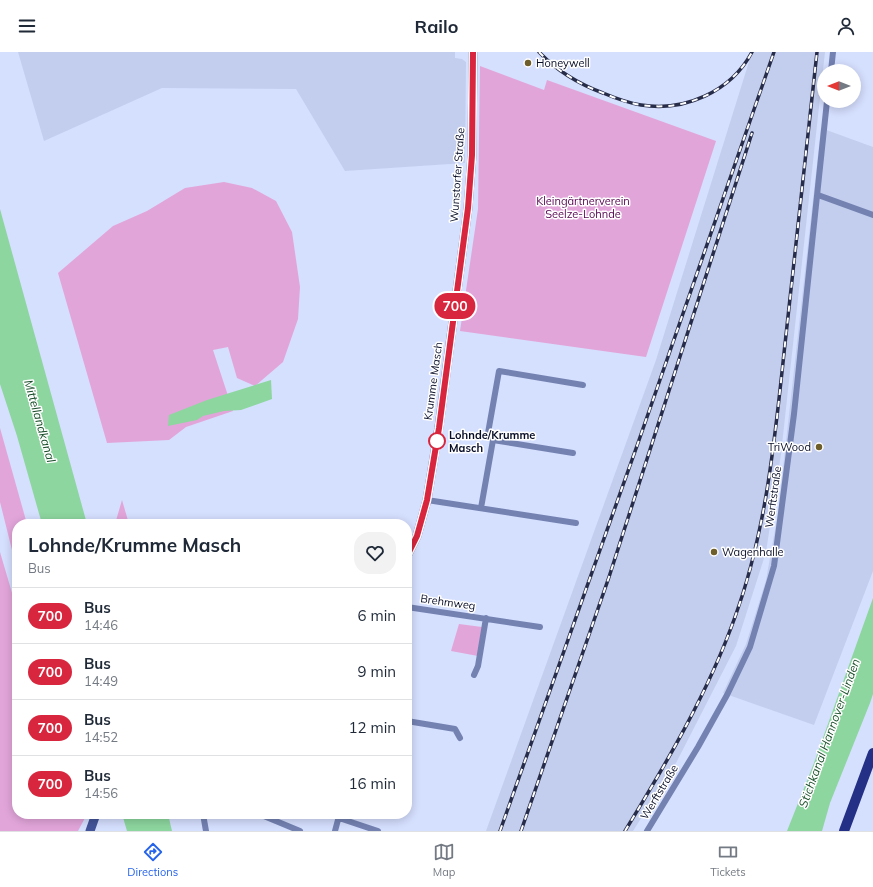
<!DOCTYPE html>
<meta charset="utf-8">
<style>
:root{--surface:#fff;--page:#f2f2f3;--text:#1f2937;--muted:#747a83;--line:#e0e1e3;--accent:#2563eb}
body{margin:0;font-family:Mulish,sans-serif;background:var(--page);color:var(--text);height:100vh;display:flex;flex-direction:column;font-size:15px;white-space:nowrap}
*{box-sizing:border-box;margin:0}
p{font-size:13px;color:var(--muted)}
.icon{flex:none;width:22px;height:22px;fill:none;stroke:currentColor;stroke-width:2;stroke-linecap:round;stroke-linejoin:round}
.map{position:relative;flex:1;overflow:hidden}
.panel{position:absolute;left:12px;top:467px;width:400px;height:300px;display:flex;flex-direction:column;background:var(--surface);border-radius:16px;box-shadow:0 2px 10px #0003}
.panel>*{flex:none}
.badge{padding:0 8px;border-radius:13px;font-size:14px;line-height:26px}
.needle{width:26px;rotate:270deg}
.fabs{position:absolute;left:817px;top:12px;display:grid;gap:8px}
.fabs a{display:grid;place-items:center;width:44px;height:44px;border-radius:50%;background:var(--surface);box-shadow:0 2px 10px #0003;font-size:20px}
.map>.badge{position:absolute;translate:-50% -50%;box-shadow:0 0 0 2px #fff}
.round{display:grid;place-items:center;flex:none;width:42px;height:42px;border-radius:16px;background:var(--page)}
.head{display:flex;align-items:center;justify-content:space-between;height:68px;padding:0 16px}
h1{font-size:19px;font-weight:700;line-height:30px}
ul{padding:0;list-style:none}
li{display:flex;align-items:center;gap:12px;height:56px;padding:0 16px;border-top:1px solid var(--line)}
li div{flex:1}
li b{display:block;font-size:15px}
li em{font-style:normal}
li .badge{min-width:44px;font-weight:700;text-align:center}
header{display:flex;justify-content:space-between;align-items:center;height:52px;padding:0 16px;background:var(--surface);font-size:18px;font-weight:700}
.dock{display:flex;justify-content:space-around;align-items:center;height:56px;border-top:1px solid var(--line);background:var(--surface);font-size:11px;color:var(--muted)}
.dock a{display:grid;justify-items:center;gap:2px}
.dock .current{color:var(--accent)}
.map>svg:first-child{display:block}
.built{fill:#c3ceef}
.green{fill:#e2a5da}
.water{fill:#8dd69f}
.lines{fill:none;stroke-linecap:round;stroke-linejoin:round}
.street{stroke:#7482b2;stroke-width:6}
.secondary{stroke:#435499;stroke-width:9}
.primary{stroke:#243085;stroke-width:10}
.rail-casing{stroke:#272d48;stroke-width:3.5}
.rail{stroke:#fff;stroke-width:2;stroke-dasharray:6;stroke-linecap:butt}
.line-casing{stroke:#fff;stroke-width:9}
.line{stroke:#d7263d;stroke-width:6}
.poi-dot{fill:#6e5e2b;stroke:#fff;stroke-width:1.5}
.stop-dot{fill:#fff;stroke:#d7263d;stroke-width:2}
.labels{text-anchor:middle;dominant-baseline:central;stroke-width:3;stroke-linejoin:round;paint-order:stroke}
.poi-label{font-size:11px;fill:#080d27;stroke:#fff;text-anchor:start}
.street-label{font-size:11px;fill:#080d27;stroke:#fff}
.park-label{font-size:11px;fill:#54034f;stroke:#fff}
.stop-label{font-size:11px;font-weight:bold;fill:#080d27;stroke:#fff;text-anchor:start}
.water-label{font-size:12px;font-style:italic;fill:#194e2a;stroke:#fff}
</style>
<header><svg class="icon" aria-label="menu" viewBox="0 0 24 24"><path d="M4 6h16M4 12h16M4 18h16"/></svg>Railo<svg class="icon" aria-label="person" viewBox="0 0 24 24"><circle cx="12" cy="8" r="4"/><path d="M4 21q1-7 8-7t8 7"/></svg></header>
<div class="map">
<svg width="873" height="779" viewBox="0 0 873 779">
<rect width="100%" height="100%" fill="#d5dffe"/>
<path class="built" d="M18,0H455V6L462,7L466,10L465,111L345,119L296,37L162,36L44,89Z
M752,0H825L781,402L766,500L736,594L676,711L633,779H486L656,308Z
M821,76L873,95V519L814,673L723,641L746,592L766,528L778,461Z"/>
<path class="green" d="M480,14L544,38L547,28L716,89L646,305L460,279L478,157Z
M224,130L252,136L276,149L292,180L300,235L298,267L283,310L255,334L237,326L228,295L213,298L233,359L186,375L169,388L107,391L58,221L113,174L147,159L185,136Z
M0,376L27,472H17V518L0,450Z
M122,448L129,472H115Z
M0,500L17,558V762H87L78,779H0Z
M459,572L482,575L478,604L451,599Z"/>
<path class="water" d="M0,157L87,472H42L17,384L0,332Z
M271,328L272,347L241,358L224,359L203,364L197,368L168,374L169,363L207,348Z
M873,546V642L870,651L830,751L822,779H787L814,711Z
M122,762H168L172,779H127Z"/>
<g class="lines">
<path class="street" d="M831,19L833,0
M818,143L873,163
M573,401L493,388L488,381L499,319L583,333
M427,448L576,471
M481,456L493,388
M407,555L540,575
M474,623L478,614L486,566
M407,669L455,677L460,686
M203,762L206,779
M259,762L300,779
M339,766L378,779
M335,779L339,764
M647,779L698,695L727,643L750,595L774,514L794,362L827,49"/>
<path class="secondary" d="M407,504L417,484L427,448L439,375L468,156L472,103L473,0
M90,779L96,762"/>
<path class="primary" d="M844,779L873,701"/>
<defs>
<path id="rail" d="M539,0C557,19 579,32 603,41C615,46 628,51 641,53C684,60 731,40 752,0
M500,779L638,391L774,0
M521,779L609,525L752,81
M625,779C667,710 708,641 735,565C767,477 775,384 785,292C796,195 806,97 817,0"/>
</defs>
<use href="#rail" class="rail-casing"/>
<use href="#rail" class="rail"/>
</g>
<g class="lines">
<defs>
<path id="line" d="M407,504L417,484L427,448L439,376L468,156L472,103L473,0"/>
</defs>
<use href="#line" class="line-casing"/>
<use href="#line" class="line"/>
</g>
<g class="poi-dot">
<circle cx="528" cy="11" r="4"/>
<circle cx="819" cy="395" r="4"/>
<circle cx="714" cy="500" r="4"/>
</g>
<circle class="stop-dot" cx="437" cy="389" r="8"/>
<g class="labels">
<g class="poi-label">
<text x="536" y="11">Honeywell</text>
<text x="811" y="395" text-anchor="end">TriWood</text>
<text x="722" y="500">Wagenhalle</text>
</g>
<g class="street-label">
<text transform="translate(457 123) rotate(-86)">Wunstorfer Straße</text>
<text transform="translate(433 329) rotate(-82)">Krumme Masch</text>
<text transform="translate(773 445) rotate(-82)">Werftstraße</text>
<text transform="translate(448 550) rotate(8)">Brehmweg</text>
<text transform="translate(659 740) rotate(-59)">Werftstraße</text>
</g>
<g class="park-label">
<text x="583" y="149">Kleingärtnerverein<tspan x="583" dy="13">Seelze-Lohnde</tspan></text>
</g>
<g class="stop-label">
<text x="449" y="383">Lohnde/Krumme<tspan x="449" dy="13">Masch</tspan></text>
</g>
<g class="water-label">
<text transform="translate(40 369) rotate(74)">Mittellandkanal</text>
<text transform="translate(829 681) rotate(-70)">Stichkanal Hannover-Linden</text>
</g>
</g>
</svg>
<div class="fabs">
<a><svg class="needle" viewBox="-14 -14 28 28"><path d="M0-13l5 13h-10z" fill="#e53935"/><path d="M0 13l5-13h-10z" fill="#747a83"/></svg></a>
</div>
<b class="badge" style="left:455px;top:254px;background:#d7263d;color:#fff">700</b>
<section class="panel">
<div class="head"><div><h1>Lohnde/Krumme Masch</h1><p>Bus</p></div><a class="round"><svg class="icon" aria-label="heart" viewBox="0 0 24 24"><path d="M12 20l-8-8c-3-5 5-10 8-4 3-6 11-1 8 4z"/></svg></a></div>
<ul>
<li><span class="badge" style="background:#d7263d;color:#fff">700</span><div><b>Bus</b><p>14:46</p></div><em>6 min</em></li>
<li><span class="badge" style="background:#d7263d;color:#fff">700</span><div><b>Bus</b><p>14:49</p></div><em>9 min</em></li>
<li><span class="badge" style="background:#d7263d;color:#fff">700</span><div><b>Bus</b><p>14:52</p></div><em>12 min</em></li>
<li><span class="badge" style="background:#d7263d;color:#fff">700</span><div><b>Bus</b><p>14:56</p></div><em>16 min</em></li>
</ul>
</section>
</div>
<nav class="dock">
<a class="current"><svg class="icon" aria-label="directions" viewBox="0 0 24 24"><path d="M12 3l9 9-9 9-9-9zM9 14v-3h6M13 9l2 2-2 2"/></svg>Directions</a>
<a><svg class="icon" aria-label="map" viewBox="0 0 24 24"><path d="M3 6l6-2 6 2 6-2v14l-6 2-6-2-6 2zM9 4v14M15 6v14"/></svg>Map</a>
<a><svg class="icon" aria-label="tickets" viewBox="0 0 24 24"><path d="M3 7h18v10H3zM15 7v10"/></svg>Tickets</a>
</nav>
